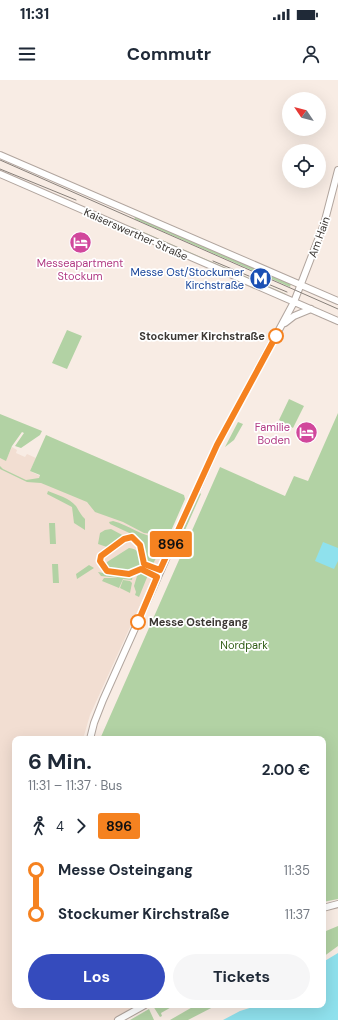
<!DOCTYPE html>
<html lang="de">
<meta charset="utf-8">
<style>
:root{--surface:#fff;--page:#f6f6f7;--text:#1f2937;--muted:#747a83;--accent:#354bbd}
body{margin:0;font-family:"DM Sans",sans-serif;background:var(--page);color:var(--text);height:100vh;display:flex;flex-direction:column;font-size:15px;white-space:nowrap}
*{box-sizing:border-box;margin:0}
p{font-size:13px;color:var(--muted)}
.icon{flex:none;width:22px;height:22px;fill:none;stroke:currentColor;stroke-width:2;stroke-linecap:round;stroke-linejoin:round}
.map{position:relative;flex:1;overflow:hidden}
.side{position:absolute;left:12px;top:656px;width:314px;height:272px;display:flex;flex-direction:column;background:var(--surface);border-radius:8px;box-shadow:0 4px 16px #0002}
.side>*{flex:none}
.badge{padding:0 8px;border-radius:3px;font-size:14px;line-height:26px}
.needle{width:26px;rotate:305deg}
.fabs{position:absolute;left:282px;top:12px;display:grid;gap:8px}
.fabs a{display:grid;place-items:center;width:44px;height:44px;border-radius:50%;background:var(--surface);box-shadow:0 4px 16px #0002;font-size:20px}
.map>.badge{position:absolute;translate:-50% -50%;box-shadow:0 0 0 2px #fff}
.legs{display:flex;align-items:center;gap:6px;height:44px;padding:0 16px;font-size:13px}
.legs p{margin-inline-start:auto}
.head{display:flex;align-items:center;justify-content:space-between;height:68px;padding:0 16px}
h1{font-size:22px;font-weight:700;line-height:30px}
.action{display:flex;gap:8px;margin-top:auto;padding:8px 16px}
.action a{flex:1;height:46px;border-radius:24px;background:var(--accent);color:#fff;font-size:16px;font-weight:700;line-height:46px;text-align:center}
.action a+a{background:var(--page);color:var(--text)}
ul{padding:0 16px;list-style:none}
li{display:flex;align-items:center;gap:14px;height:44px;font-size:15px}
li i{display:grid;place-items:center;width:6px;height:100%;margin:0 5px;background:currentColor}
li i::after{content:'';width:10px;height:10px;margin:-5px;border:3px solid;border-radius:50%;background:var(--surface)}
li p{margin-inline-start:auto}
li:first-child i{background:linear-gradient(#0000 50%,currentColor 0)}
li:last-child i{background:linear-gradient(currentColor 50%,#0000 0)}
.status{display:flex;justify-content:space-between;align-items:center;height:28px;padding:0 20px;background:var(--surface);direction:ltr}
.status svg{height:11px;fill:currentColor}
header{display:flex;justify-content:space-between;align-items:center;height:52px;padding:0 16px;background:var(--surface);font-size:18px;font-weight:700}
.map>svg:first-child{display:block}
.built{fill:#f2ded2}
.green{fill:#b2d2a4}
.water{fill:#8fe1ed}
.lines{fill:none;stroke-linecap:round;stroke-linejoin:round}
.secondary-casing{stroke:#b1a59e;stroke-width:8}
.secondary{stroke:#fff;stroke-width:6}
.tram{stroke:#88817b;stroke-width:1}
.line-1-casing{stroke:#fff;stroke-width:9}
.line-1{stroke:#f58220;stroke-width:6}
.stop-1-dot{fill:#fff;stroke:#f58220;stroke-width:2}
.labels{text-anchor:middle;dominant-baseline:central;stroke-width:3.5;stroke-linejoin:round;paint-order:stroke}
.street-label{font-size:11px;fill:#3b3733;stroke:#fff}
.hotel-label{font-size:11px;fill:#b23c85;stroke:#fff}
.transit-label{font-size:11px;fill:#164399;stroke:#fff;text-anchor:end}
.stop-label{font-size:11px;font-weight:bold;fill:#3b3733;stroke:#fff;text-anchor:end}
.park-label{font-size:11px;fill:#305d16;stroke:#fff}
</style>
<div class="status"><b>11:31</b><svg viewBox="0 0 49 12"><path d="M0 12V9h3v3zM5 12V6h3v6zM10 12V3h3v9zM15 12V0h3v12zM26 1h20v11H26zM47 4h2v5h-2z"/></svg></div>
<header><svg class="icon" aria-label="menu" viewBox="0 0 24 24"><path d="M4 6h16M4 12h16M4 18h16"/></svg>Commutr<svg class="icon" aria-label="person" viewBox="0 0 24 24"><circle cx="12" cy="8" r="4"/><path d="M4 21q1-7 8-7t8 7"/></svg></header>
<div class="map">
<svg width="338" height="940" viewBox="0 0 338 940">
<rect width="100%" height="100%" fill="#f8ece4"/>
<path class="built" d="M12,367L17,370L16,373L25,377L27,374L36,378L30,391L40,396L39,399L171,457L90,635L83,659H15V925H141L114,940H0V378L6,380Z"/>
<path class="green" d="M134,136L291,204L290,207L135,139Z
M132,147L286,214L285,216L131,149Z
M67,250L82,256L67,289L52,283Z
M289,319L304,326L293,348L279,340Z
M338,333V819L323,822V659H100L220,387L285,416L294,396L308,401Z
M0,334L42,351L40,355L21,368L15,366L24,353L22,352L12,366L6,381L0,378Z
M238,342L243,344L234,360L225,367Z
M46,355L184,415L185,419L171,451L164,455L144,453L123,442L95,432L87,422L41,403L27,402L0,389V386L3,389L26,400L39,398L40,395L30,391Z
M48,411C58,415 69,418 76,426C79,431 81,435 85,439V450L74,443L72,427L47,414Z
M200,413L201,414L178,466V460Z
M113,441C129,445 142,457 158,457L163,464L153,484L145,480L138,457L110,444L109,442Z
M49,443H55L56,464H50Z
M111,449L126,457H123L107,467L98,464L100,453L105,450Z
M129,468C140,469 146,479 139,488L126,492L108,488L106,484L107,482Z
M52,484H58L59,503H53Z
M89,485L94,488L77,499L76,494Z
M98,492L120,496L133,495L132,500L123,499L119,508L102,501L104,498H119L101,496Z
M142,493L148,495L139,517L135,515L136,512L134,506L137,496Z
M123,500L130,501L132,503L130,513L120,508Z
M338,846V866L323,877L326,851Z
M156,925H175L161,933L162,936L160,937L153,926Z
M196,925H217L188,940H170Z
M149,929L154,940H130Z"/>
<path class="water" d="M323,462L338,468V481L334,489L315,481Z
M338,873V940H223L240,931L259,925H323V882Z"/>
<g class="lines">
<defs>
<path id="secondary" d="M0,75L338,221
M0,94L338,241
M285,243L294,236L311,229
M90,659L94,643L103,620L217,365L294,222L324,144L338,90
M323,828L338,824
M118,940L145,925"/>
</defs>
<use href="#secondary" class="secondary-casing"/>
<use href="#secondary" class="secondary"/>
<path class="tram" d="M0,80L338,229
M0,89L76,120
M213,181L287,212"/>
</g>
<g class="lines">
<defs>
<path id="line-1" d="M138,542L157,497L141,489L129,494L107,491L100,481L101,476L124,459L132,457L140,465L144,484L160,490L217,365L276,256"/>
</defs>
<use href="#line-1" class="line-1-casing"/>
<use href="#line-1" class="line-1"/>
</g>
<defs>
<symbol id="hotel-disc" viewBox="-11 -11 22 22"><circle r="9.5" fill="#d1479c" stroke="#fff"/><path d="M-6-4.5h1.5V1H6V5H4.5V3h-9V5H-6ZM-4 0a1.8 1.8 0 1 1 3.6 0ZM.5 0V-2.5h3Q6-2.5 6 0Z" fill="#fff"/></symbol>
<symbol id="metro-disc" viewBox="-11 -11 22 22"><circle r="9.5" fill="#1a4fb4" stroke="#fff"/><path d="M-5.5 5V-5H-3L0 0L3-5H5.5V5H3V-.5L0 4L-3-.5V5Z" fill="#fff"/></symbol>
</defs>
<g fill-rule="evenodd">
<use href="#hotel-disc" x="68" y="150" width="25" height="25"/>
<use href="#metro-disc" x="248" y="186" width="25" height="25"/>
<use href="#hotel-disc" x="294" y="340" width="25" height="25"/>
</g>
<g class="stop-1-dot">
<circle cx="276" cy="256" r="7"/>
<circle cx="138" cy="542" r="7"/>
</g>
<g class="labels">
<g class="street-label">
<text transform="translate(136 154) rotate(24)">Kaiserswerther Straße</text>
<text transform="translate(319 157) rotate(-70)">Am Hain</text>
</g>
<g class="hotel-label">
<text x="80" y="183">Messeapartment<tspan x="80" dy="13">Stockum</tspan></text>
<text x="290" y="347" text-anchor="end">Familie<tspan x="290" dy="13">Boden</tspan></text>
</g>
<g class="transit-label">
<text x="244" y="192">Messe Ost/Stockumer<tspan x="244" dy="13">Kirchstraße</tspan></text>
</g>
<g class="stop-label">
<text x="265" y="256">Stockumer Kirchstraße</text>
<text x="149" y="542" text-anchor="start">Messe Osteingang</text>
</g>
<g class="park-label">
<text x="244" y="565">Nordpark</text>
</g>
</g>
</svg>
<div class="fabs">
<a><svg class="needle" viewBox="-14 -14 28 28"><path d="M0-13l5 13h-10z" fill="#e53935"/><path d="M0 13l5-13h-10z" fill="#747a83"/></svg></a>
<a><svg class="icon" aria-label="locate" viewBox="0 0 24 24"><circle cx="12" cy="12" r="6"/><path d="M12 2v4M12 18v4M2 12h4M18 12h4"/></svg></a>
</div>
<b class="badge" style="left:171px;top:464px;background:#f58220;color:#111">896</b>
<section class="side">
<div class="head"><div><h1>6 Min.</h1><p>11:31 – 11:37 · Bus</p></div><b>2.00 €</b></div>
<div class="legs"><svg class="icon" aria-label="walk" viewBox="0 0 24 24"><circle cx="13" cy="4" r="2"/><path d="M13 8l-2 6 4 7M11 14l-3 7M7 12l3-4h3l4 4"/></svg>4<svg class="icon" aria-label="forward" viewBox="0 0 24 24"><path d="M9 5l7 7-7 7"/></svg><b class="badge" style="background:#f58220;color:#111">896</b></div>
<ul>
<li><i style="color:#f58220"></i><b>Messe Osteingang</b><p>11:35</p></li>
<li><i style="color:#f58220"></i><b>Stockumer Kirchstraße</b><p>11:37</p></li>
</ul>
<div class="action"><a>Los</a><a>Tickets</a></div>
</section>
</div>
